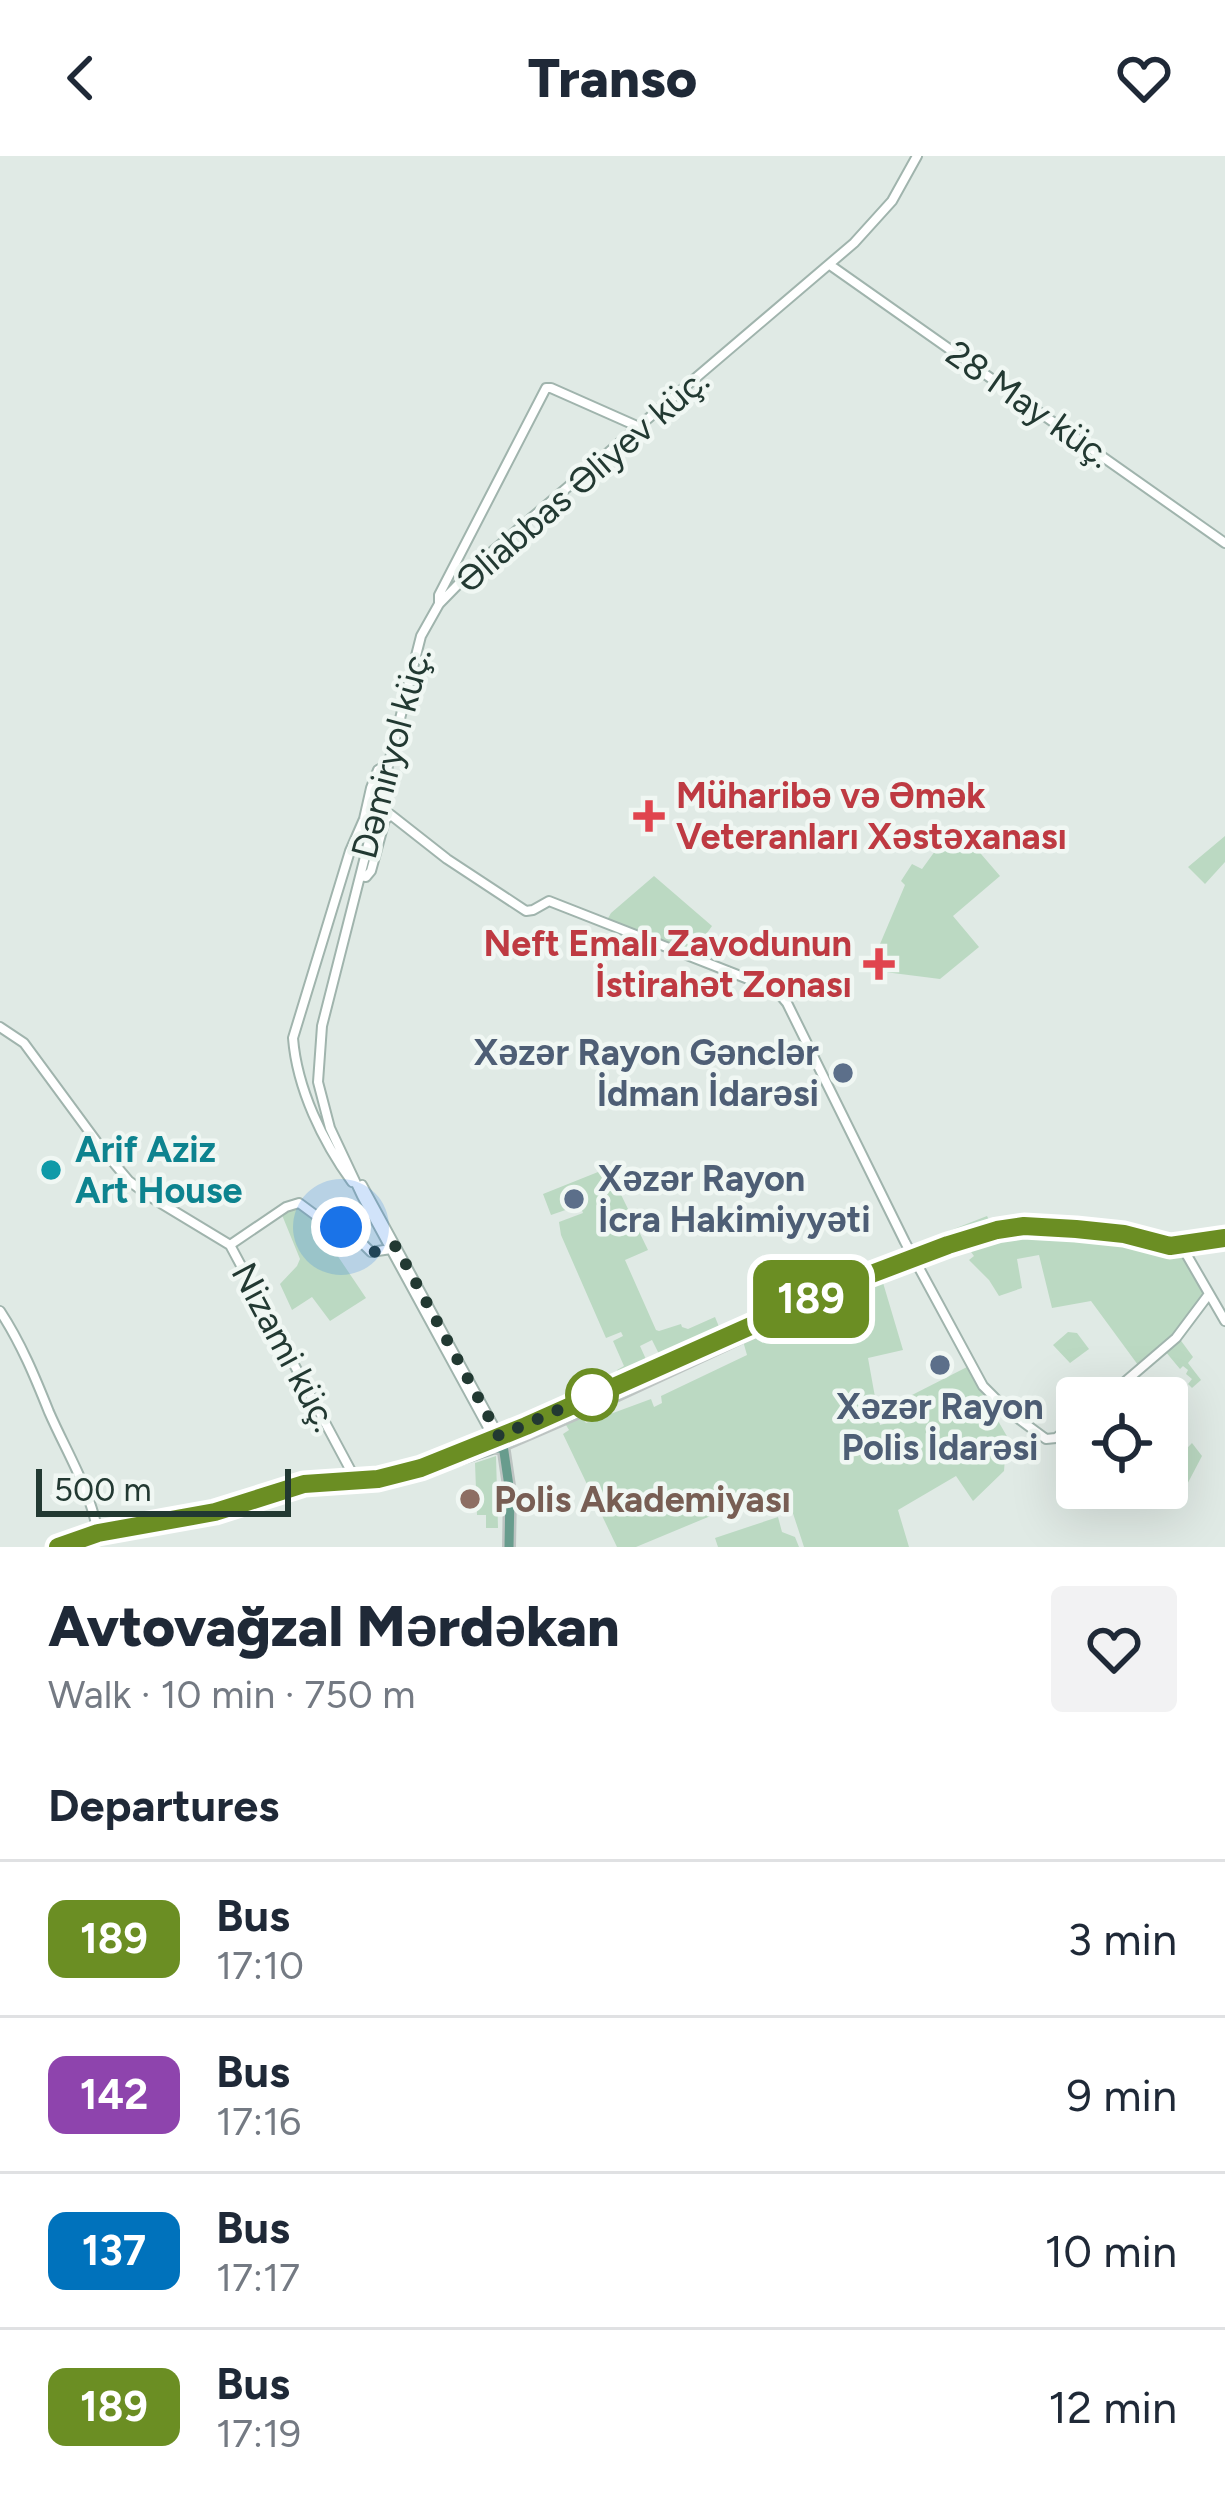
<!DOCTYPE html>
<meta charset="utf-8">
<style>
:root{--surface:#fff;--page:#f2f2f3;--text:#1f2937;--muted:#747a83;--line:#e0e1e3}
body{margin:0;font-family:Figtree,sans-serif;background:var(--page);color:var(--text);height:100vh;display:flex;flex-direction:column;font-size:45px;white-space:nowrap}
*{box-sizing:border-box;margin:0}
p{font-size:39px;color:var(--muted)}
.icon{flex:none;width:66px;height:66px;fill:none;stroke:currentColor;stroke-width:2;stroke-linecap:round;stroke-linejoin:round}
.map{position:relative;height:1391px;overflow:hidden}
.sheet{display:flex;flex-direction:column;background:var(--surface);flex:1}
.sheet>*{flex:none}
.badge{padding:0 24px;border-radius:18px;font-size:42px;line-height:78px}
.tools{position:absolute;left:1056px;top:1221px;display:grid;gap:24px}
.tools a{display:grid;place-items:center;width:132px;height:132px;border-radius:12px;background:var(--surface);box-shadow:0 12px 48px #0002;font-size:60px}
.scale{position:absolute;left:36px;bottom:30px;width:255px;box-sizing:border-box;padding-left:12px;border:6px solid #223932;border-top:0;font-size:33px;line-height:42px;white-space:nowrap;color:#223932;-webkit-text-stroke:9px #f0f7f3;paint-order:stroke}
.you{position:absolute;width:60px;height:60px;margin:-30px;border:9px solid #fff;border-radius:50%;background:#1a73e8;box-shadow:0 0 0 18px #1a73e833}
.map>.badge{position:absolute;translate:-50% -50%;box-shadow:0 0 0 6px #fff}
h2{padding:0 48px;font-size:45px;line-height:108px}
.round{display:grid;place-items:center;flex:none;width:126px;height:126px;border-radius:12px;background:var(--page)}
.headline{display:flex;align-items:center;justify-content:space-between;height:204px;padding:0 48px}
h1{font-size:57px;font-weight:800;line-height:90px}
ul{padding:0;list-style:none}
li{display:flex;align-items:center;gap:36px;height:156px;padding:0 48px;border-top:3px solid var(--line)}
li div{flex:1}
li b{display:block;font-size:45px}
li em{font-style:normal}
li .badge{min-width:132px;font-weight:700;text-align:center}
header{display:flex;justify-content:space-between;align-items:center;height:156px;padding:0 48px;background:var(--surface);font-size:54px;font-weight:800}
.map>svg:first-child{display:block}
.green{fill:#bbd9c2}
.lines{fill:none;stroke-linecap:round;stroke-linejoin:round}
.secondary-casing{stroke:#a0b4ad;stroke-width:12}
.primary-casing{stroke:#bdc4c2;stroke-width:14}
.secondary{stroke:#fff;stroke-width:8}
.primary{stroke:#689c8d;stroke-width:9}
.line-casing{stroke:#fff;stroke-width:27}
.line{stroke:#6b8e23;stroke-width:18}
.walk{stroke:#223932;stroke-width:12;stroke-dasharray:0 21.6}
.health-dot{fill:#e0444e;stroke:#f0f7f3;stroke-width:4.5}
.service-dot{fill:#5c6f8a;stroke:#f0f7f3;stroke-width:4.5}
.culture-dot{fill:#0f9aa8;stroke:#f0f7f3;stroke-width:4.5}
.stop-dot{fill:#fff;stroke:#6b8e23;stroke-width:6}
.education-dot{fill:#8d6e63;stroke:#f0f7f3;stroke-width:4.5}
.labels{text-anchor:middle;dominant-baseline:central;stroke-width:9;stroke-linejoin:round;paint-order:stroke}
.street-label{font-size:36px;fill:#223932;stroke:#f0f7f3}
.health-label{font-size:36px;font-weight:bold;fill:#be3a42;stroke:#f0f7f3;text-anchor:start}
.service-label{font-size:36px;font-weight:bold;fill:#4e5e75;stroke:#f0f7f3;text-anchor:end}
.culture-label{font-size:36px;font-weight:bold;fill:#0d838f;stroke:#f0f7f3;text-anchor:start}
.education-label{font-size:36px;font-weight:bold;fill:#785e54;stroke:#f0f7f3;text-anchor:start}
</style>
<header><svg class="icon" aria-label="back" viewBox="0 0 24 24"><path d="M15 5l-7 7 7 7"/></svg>Transo<svg class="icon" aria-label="heart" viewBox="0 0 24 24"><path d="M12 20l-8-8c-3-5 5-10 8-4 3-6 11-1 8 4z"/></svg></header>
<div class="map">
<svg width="1225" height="1391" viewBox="0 0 1225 1391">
<rect width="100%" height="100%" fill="#e0eae5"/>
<path class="green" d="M951,673L975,691L1000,720L953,760L979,791L940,823L869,814L905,729L901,725L912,708L922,713Z
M1225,680V706L1205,728L1188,711Z
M654,720L712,770L693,797L607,764L611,757Z
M608,1012L648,1094L625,1104L656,1174L659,1175L681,1168L682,1171L688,1173L715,1161L722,1178L662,1204L652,1184L640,1190L649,1210L621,1223L617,1214L624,1210L613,1185L623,1180L621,1176L606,1182L561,1079L559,1066L583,1057L580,1049L551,1059L543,1038Z
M297,1049L345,1077L344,1084L335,1096L366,1142L330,1165L312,1141L292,1154L280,1128L297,1110L300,1103L282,1059Z
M987,1060L993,1072L922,1095L918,1087Z
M1032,1073L1132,1083L1154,1090L1157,1094L1179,1096L1204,1137L1175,1178L1138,1209L1091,1145L1052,1152L1039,1099L1017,1103L1022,1132L999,1140L989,1124L969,1104L974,1100L966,1089Z
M881,1120L903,1194L868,1202L880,1269L906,1262L916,1251L912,1239L967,1211L1016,1296L1005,1302L1004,1315L973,1345L956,1320L898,1354L909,1391H804L785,1333L737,1349L636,1391H617L563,1278L569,1274L566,1269L582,1261L586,1267L651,1243L654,1251L662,1247L661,1240L747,1199L743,1185L780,1168L783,1172L789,1169L788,1166Z
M1068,1176L1077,1177L1089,1193L1070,1207L1053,1189Z
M1179,1182L1193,1201L1188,1207L1201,1224L1192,1232L1188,1228L1192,1223L1186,1218L1188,1214L1183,1210L1180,1213L1165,1195Z
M1192,1287L1202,1300L1181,1340L1168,1331L1170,1310Z
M496,1300L498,1372H486V1359H477L475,1307Z
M778,1361L782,1376L795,1381L799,1391H718L715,1382Z"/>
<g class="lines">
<defs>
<path id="secondary" d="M830,109L1225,387
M439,448V439L546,232H551L639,271
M361,720L366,721L371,715L385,664L391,659L447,703L526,755L533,754L549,745L776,834L787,847L905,1086L983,1230L1008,1255L1046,1283L1056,1282L1077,1266
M0,871L24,887L102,993L129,1025L149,1040L230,1089L351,1315L352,1325
M352,1026C323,986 297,933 293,882L350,695L364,663L371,632L378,614L385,610
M362,1029L499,1280
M230,1089L286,1051L299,1047L318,1061L351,1076L371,1096L391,1093
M1181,1089L1225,1165
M0,1155C21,1187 35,1221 49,1256C67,1297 90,1333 98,1377
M1106,1242L1176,1182L1209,1138
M428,1315L495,1292
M378,1323L426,1310L492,1284L490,1275L362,1040L330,972L318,926L322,870L421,480L439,448L481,405L854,87L892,45L917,0
M58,1391L98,1377L215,1356L304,1328L377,1323"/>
<path id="primary" d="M492 1286a6 6 0 1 1 12 0a6 6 0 1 1-12 0Z
M499,1280L845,1128L987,1076L1012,1070H1038L1123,1078L1170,1090L1225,1082
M509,1391L510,1337L503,1289L607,1244L798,1155"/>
</defs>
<use href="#secondary" class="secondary-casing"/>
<use href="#primary" class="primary-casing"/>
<use href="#secondary" class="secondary"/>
<use href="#primary" class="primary"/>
</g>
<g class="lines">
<defs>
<path id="line" d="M58,1391L98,1377L215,1356L304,1328L378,1323L421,1312L526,1270L845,1128L948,1089L997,1074L1024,1070L1076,1073L1124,1078L1170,1090L1225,1082"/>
</defs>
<use href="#line" class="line-casing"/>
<use href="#line" class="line"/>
<path class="walk" d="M341,1071L351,1076L371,1096L385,1095L396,1090L499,1280L592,1239"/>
</g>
<g class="health-dot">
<path d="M643 642h12v12h12v12h-12v12h-12v-12h-12v-12h12z"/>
<path d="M873 790h12v12h12v12h-12v12h-12v-12h-12v-12h12z"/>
</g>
<g class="service-dot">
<circle cx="843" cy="917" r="12"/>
<circle cx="574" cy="1043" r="12"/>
<circle cx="940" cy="1209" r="12"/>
</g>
<circle class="culture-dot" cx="51" cy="1014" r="12"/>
<circle class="stop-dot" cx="592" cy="1239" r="24"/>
<circle class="education-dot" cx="470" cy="1343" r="12"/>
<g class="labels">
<g class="street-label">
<text transform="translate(1029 248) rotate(35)">28 May küç.</text>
<text transform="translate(582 324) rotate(-41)">Əliabbas Əliyev küç.</text>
<text transform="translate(391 597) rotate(-75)">Dəmiryol küç.</text>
<text transform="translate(285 1191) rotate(62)">Nizami küç.</text>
</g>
<g class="health-label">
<text x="676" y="639">Müharibə və Əmək<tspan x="676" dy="41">Veteranları Xəstəxanası</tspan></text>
<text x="852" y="787" text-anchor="end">Neft Emalı Zavodunun<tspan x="852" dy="41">İstirahət Zonası</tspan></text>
</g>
<g class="service-label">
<text x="819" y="896">Xəzər Rayon Gənclər<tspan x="819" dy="41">İdman İdarəsi</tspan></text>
<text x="598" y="1022" text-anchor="start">Xəzər Rayon<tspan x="598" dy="41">İcra Hakimiyyəti</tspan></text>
<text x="940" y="1250" text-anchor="middle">Xəzər Rayon<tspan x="940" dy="41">Polis İdarəsi</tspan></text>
</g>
<g class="culture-label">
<text x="75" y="993">Arif Aziz<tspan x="75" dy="41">Art House</tspan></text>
</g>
<g class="education-label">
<text x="494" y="1343">Polis Akademiyası</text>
</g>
</g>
</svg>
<div class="tools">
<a><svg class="icon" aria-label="locate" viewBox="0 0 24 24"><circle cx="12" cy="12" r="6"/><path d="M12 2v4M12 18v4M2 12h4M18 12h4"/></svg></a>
</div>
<div class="scale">500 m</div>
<div class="you" style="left:341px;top:1071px"></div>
<b class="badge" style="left:811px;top:1143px;background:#6b8e23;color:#fff">189</b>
</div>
<section class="sheet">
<div class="headline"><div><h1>Avtovağzal Mərdəkan</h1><p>Walk · 10 min · 750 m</p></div><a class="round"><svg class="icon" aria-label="heart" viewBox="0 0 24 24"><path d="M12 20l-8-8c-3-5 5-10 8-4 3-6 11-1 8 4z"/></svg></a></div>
<h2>Departures</h2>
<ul>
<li><span class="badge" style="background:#6b8e23;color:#fff">189</span><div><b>Bus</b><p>17:10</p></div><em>3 min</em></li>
<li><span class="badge" style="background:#8e44ad;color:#fff">142</span><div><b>Bus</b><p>17:16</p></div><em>9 min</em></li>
<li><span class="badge" style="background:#0072bc;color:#fff">137</span><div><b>Bus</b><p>17:17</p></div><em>10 min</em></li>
<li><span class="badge" style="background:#6b8e23;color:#fff">189</span><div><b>Bus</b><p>17:19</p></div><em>12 min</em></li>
</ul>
</section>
